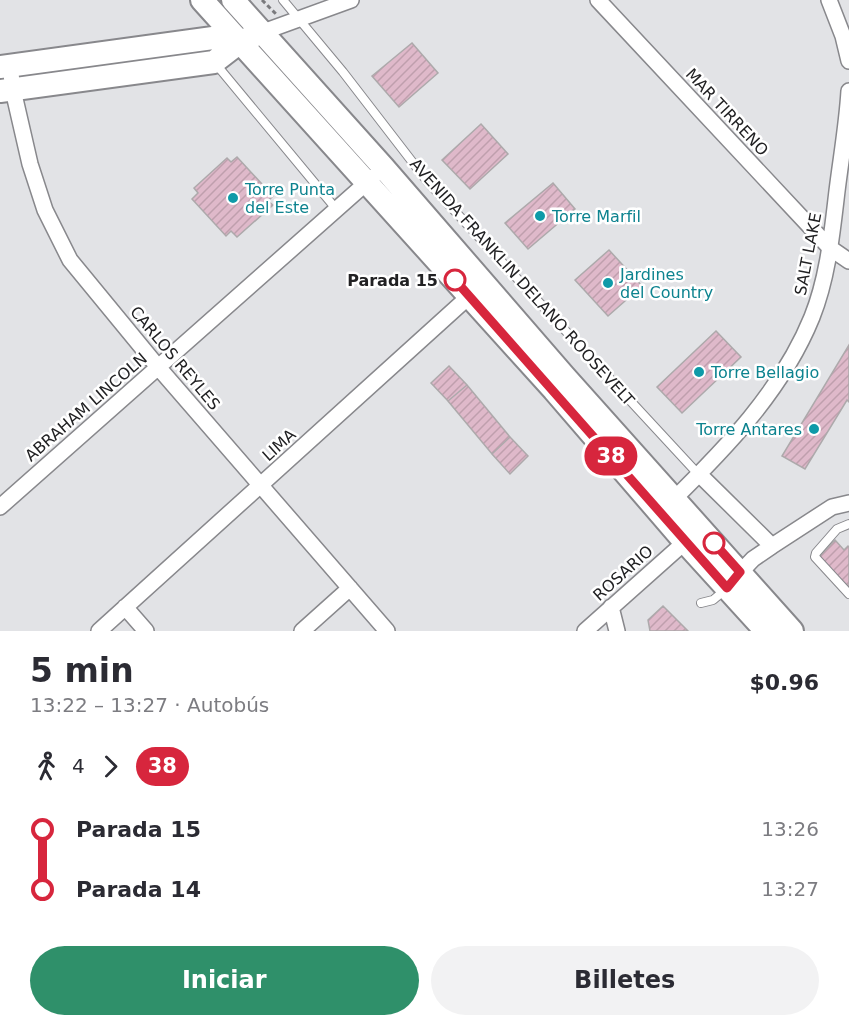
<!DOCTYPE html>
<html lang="es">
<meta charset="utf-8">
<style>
:root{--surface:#fff;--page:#f2f2f3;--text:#2b2b33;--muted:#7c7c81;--accent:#2f906a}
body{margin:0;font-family:"DejaVu Sans",sans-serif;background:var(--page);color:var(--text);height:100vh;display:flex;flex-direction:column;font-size:22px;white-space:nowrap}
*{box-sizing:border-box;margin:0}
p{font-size:20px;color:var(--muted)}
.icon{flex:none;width:33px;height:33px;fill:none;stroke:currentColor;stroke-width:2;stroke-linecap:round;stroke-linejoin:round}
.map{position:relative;height:631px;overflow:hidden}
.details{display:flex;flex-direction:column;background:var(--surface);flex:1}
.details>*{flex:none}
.badge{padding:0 12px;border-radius:20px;font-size:21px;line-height:39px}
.map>.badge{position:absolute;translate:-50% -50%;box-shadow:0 0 0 3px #fff}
.legs{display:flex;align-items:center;gap:9px;height:66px;padding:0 30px;font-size:20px}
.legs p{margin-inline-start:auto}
.head{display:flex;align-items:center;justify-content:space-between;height:102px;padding:0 30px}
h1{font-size:33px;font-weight:700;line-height:45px}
.cta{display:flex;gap:12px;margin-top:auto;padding:12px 30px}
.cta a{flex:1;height:69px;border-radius:36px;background:var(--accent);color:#fff;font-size:24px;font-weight:700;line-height:69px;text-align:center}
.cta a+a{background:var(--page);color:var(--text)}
ul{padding:0 30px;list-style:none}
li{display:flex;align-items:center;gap:21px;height:60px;font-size:22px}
li i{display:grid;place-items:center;width:9px;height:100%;margin:0 8px;background:currentColor}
li i::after{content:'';width:15px;height:15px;margin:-8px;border:4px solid;border-radius:50%;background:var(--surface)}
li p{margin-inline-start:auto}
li:first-child i{background:linear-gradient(#0000 50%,currentColor 0)}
li:last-child i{background:linear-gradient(currentColor 50%,#0000 0)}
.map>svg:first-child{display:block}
.building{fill:url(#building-hatch);stroke:#ada9ab;stroke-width:1.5}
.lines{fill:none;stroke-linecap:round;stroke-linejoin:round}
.lane-casing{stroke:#88888c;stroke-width:10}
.street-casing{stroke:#88888c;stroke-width:18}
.secondary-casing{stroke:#88888c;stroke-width:26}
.path{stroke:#7a7a7d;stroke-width:3;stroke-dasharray:4.5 3;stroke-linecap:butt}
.lane{stroke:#fff;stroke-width:8}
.street{stroke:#fff;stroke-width:15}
.secondary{stroke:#fff;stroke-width:22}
.line-1-casing{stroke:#fff;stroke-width:14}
.line-1{stroke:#d7263d;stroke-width:9}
.culture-dot{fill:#0f9aa8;stroke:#fff;stroke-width:2}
.stop-1-dot{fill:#fff;stroke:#d7263d;stroke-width:3}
.labels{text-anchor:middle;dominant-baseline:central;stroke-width:5;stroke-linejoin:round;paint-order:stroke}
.street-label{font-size:16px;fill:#212123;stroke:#fff}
.culture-label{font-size:16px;fill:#0d838f;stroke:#fff;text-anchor:start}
.stop-label{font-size:16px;font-weight:bold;fill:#212123;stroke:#fff;text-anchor:end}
</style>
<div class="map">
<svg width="849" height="631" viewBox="0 0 849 631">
<defs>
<pattern id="building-hatch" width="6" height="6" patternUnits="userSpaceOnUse" patternTransform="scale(1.5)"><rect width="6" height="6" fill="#dfb9ca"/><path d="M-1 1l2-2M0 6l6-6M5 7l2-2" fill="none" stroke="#bf9fad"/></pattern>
</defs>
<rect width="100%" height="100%" fill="#e2e3e6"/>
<path class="building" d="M412,43L438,73L399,107L372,76Z
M481,124L508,154L470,189L442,160Z
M237,157L273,196L268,201L273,205L237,237L231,231L226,236L192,199L198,193L194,188L227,158L231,162Z
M553,183L575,209L528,249L505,223Z
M609,250L642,286L608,316L575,280Z
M716,331L741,357L682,413L657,387Z
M849,345V402L847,400L805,469L782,456Z
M449,366L467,385L448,401L431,383Z
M467,385L510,437L492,454L448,401Z
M510,437L528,456L510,474L492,454Z
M835,540L844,550L848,546L849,547V587L818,558Z
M663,606L688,631H650L648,620Z"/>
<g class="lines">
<defs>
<path id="lane" d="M283,0L343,72L427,181L699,475
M215,63L337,210
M849,524L837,529L816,553L815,557L849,594
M701,603L713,600L725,590"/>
<path id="street" d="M598,0L830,248L849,261
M829,0L843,36L849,61
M263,32L351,0
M10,66L13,90L30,164L45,210L70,260L158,367L387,631
M700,475L772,546
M669,504C725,449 782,391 812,317C828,277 832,233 837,191C841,158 847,125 849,91
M0,507L373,177
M735,578L753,559L772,546L832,507L849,503
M125,607L146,631
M611,607L617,631
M99,631L475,291
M302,631L350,588
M585,631L685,542"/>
<path id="secondary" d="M202,0L554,390L685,542L766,631
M233,0L383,167L564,376L792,631
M0,67L213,38L240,42
M0,91L214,62L240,42L252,37"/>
</defs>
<use href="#lane" class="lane-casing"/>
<use href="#street" class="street-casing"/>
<use href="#secondary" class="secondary-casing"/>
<path class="path" d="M262,0L276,14"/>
<use href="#lane" class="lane"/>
<use href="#street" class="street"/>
<use href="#secondary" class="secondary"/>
</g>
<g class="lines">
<defs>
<path id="line-1" d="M455,280L727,588L740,572L714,543"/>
</defs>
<use href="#line-1" class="line-1-casing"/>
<use href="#line-1" class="line-1"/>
</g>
<g class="culture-dot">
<circle cx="233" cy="198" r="6"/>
<circle cx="540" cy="216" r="6"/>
<circle cx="608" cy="283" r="6"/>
<circle cx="699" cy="372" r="6"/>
<circle cx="814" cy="429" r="6"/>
</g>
<g class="stop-1-dot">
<circle cx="455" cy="280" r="10"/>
<circle cx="714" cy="543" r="10"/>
</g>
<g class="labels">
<g class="street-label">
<text transform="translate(727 112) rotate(47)">MAR TIRRENO</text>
<text transform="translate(808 254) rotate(-79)">SALT LAKE</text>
<text transform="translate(522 282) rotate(48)">AVENIDA FRANKLIN DELANO ROOSEVELT</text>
<text transform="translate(175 358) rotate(50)">CARLOS REYLES</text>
<text transform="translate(86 407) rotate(-41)">ABRAHAM LINCOLN</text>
<text transform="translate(279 445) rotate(-42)">LIMA</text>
<text transform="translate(623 573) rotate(-42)">ROSARIO</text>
</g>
<g class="culture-label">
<text x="245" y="189">Torre Punta<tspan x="245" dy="18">del Este</tspan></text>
<text x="552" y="216">Torre Marfil</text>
<text x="620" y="274">Jardines<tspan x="620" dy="18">del Country</tspan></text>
<text x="711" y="372">Torre Bellagio</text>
<text x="802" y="429" text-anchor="end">Torre Antares</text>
</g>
<g class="stop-label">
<text x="438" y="280">Parada 15</text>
</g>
</g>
</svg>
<b class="badge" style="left:611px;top:456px;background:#d7263d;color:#fff">38</b>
</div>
<section class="details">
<div class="head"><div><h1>5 min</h1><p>13:22 – 13:27 · Autobús</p></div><b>$0.96</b></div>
<div class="legs"><svg class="icon" aria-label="walk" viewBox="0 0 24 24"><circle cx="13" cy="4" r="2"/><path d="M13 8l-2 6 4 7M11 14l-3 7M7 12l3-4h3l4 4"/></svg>4<svg class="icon" aria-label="forward" viewBox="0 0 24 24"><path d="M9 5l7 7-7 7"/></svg><b class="badge" style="background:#d7263d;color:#fff">38</b></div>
<ul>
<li><i style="color:#d7263d"></i><b>Parada 15</b><p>13:26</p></li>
<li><i style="color:#d7263d"></i><b>Parada 14</b><p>13:27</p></li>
</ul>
<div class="cta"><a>Iniciar</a><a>Billetes</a></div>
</section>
